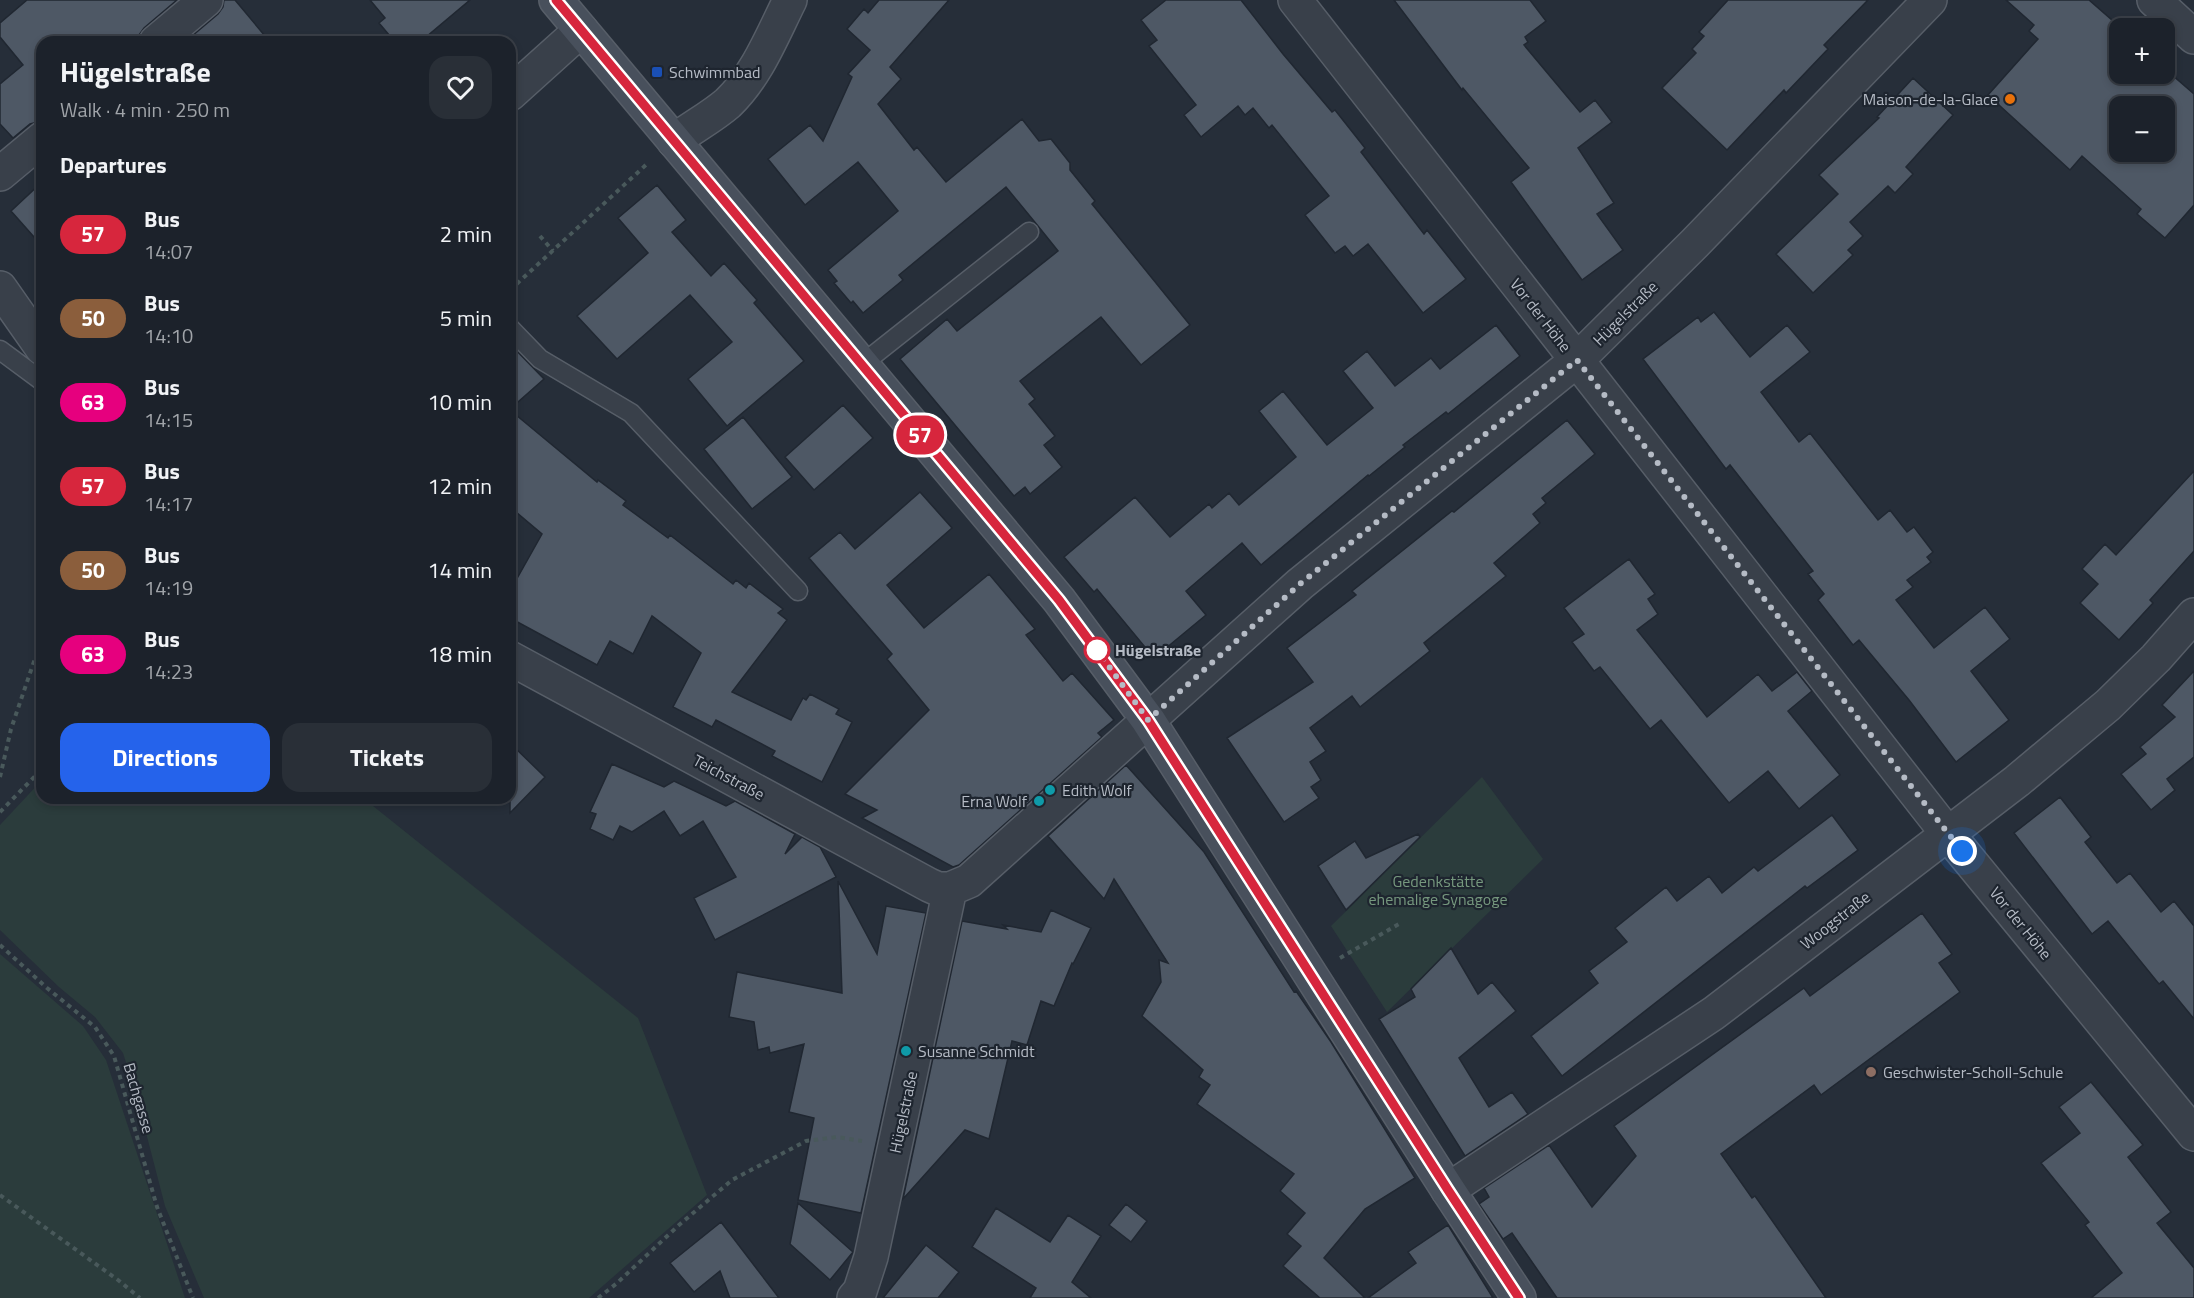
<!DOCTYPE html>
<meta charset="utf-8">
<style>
:root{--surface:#1c222b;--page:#292f37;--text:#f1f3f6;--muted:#a0a4a9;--line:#3a3f47;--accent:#2563eb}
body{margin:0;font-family:"Titillium Web",sans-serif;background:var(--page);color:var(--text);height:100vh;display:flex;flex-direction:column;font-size:22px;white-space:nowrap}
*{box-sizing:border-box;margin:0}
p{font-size:20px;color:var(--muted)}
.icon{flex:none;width:33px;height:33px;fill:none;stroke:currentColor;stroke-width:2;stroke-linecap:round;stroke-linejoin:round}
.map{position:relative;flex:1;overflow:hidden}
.sheet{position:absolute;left:36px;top:36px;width:480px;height:768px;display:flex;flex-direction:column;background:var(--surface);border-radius:18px;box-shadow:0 3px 9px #0003,0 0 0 2px var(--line)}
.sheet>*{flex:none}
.badge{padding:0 12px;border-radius:20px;font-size:21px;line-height:39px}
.fabs{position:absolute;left:2109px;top:18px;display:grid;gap:12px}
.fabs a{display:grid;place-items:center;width:66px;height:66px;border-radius:12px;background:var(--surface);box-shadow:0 3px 9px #0003,0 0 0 2px var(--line);font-size:30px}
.you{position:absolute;width:30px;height:30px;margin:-15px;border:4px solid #fff;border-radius:50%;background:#1a73e8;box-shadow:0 0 0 9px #1a73e833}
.map>.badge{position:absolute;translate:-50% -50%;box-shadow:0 0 0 3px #fff}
h2{padding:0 24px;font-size:22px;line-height:54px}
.round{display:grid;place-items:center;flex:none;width:63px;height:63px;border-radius:18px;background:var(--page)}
.head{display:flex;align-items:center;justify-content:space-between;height:102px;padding:0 24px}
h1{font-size:28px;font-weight:700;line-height:45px}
.cta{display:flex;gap:12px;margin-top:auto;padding:12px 24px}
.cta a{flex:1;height:69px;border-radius:18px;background:var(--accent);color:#fff;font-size:24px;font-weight:700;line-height:69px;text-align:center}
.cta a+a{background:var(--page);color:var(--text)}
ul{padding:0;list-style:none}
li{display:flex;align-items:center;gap:18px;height:84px;padding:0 24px}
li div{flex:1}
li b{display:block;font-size:22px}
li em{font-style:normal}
li .badge{min-width:66px;font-weight:700;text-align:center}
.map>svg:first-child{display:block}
.green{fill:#2b3c3c}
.building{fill:#4e5865;stroke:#202731;stroke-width:1.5;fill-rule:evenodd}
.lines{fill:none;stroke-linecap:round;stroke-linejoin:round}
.lane-casing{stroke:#575e68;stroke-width:21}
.street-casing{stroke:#575e68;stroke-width:36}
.secondary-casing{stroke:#575e68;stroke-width:36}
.path{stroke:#49595b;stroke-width:4;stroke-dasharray:4.5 4.5;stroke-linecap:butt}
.lane{stroke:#39404a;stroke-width:18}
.street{stroke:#39404a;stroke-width:33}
.secondary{stroke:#48505c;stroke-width:33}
.line-casing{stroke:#fff;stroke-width:14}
.line{stroke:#d7263d;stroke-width:9}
.walk{stroke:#b5bbc5;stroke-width:6;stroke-dasharray:0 10.8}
.transit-dot{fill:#1a4fb4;stroke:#1e252f;stroke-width:2}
.food-dot{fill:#e8710a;stroke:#1e252f;stroke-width:2}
.stop-dot{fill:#fff;stroke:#d7263d;stroke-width:3}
.culture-dot{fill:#0f9aa8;stroke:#1e252f;stroke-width:2}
.education-dot{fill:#8d6e63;stroke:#1e252f;stroke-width:2}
.labels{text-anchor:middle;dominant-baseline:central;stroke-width:4.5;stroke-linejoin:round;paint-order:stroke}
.poi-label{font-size:16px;fill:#b5bbc5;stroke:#1e252f;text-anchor:start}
.street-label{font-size:16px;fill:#b5bbc5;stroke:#1e252f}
.stop-label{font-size:16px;font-weight:bold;fill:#b5bbc5;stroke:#1e252f;text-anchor:start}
.park-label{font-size:16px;fill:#76987e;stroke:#1e252f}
</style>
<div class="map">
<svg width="2194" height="1298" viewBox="0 0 2194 1298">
<rect width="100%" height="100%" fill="#262e39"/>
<path class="green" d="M1482,777L1543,859L1387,1012L1331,926Z
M42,780V798H363L638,1018L707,1195L589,1298H204L165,1206L136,1094L123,1053L95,1017L59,987L0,930V825Z
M0,954L83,1026L106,1060L185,1298H0Z"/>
<path class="building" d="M27,0H177L144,28L139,35L138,42H42V121L30,124L13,138L0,124V84L23,65L0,37V23Z
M224,0H235L270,42H185L218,14L223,7Z
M370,0H470L420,42H395L379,23L385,18Z
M879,0H949L890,67L901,79L878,104L914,150L917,147L946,182L1022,119L1039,141L1051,139L1070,163V170L1095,201L1092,204L1190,325L1141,365L1101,317L1020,381L1035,399L1029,404L1055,436L1044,445L1062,467L1030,494L1025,487L1014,496L900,359L947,319L957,331L1058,251L1038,226L1006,187L899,275L903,280L863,313L853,301L851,303L834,283L837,281L828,270L898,211L858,162L805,205L768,159L810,125L823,141L852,77L848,74L870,50L847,29L864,9L868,13Z
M1166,0H1241L1283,54L1332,112L1335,110L1365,148L1361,152L1424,234L1427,230L1466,279L1423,313L1368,244L1353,256L1345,246L1335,253L1305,215L1329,196L1272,125L1269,128L1253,108L1245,115L1238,106L1201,137L1184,115L1196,105L1149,46L1157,40L1141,20Z
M1394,0H1530L1546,21L1525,37L1528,42L1524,45L1580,112L1595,100L1612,122L1578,148L1614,203L1597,214L1623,250L1582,280L1511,182L1529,168L1463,88L1462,90Z
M1728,0H1868L1824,45L1828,49L1786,93L1784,90L1727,150L1662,88L1696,53L1692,49L1704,36L1699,32Z
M2006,0H2089L2121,28H2120V74H2164V68L2194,94V205L2165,238L2137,214L2141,209L2082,156L2070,170L1988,95L2038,39L2029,31L2034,25ZM2120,106H2164V152H2120Z
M1913,78L1953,115L1906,167L1913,174L1895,193L1888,186L1850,222L1863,236L1848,250L1853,255L1813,293L1776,254L1838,194L1819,175L1879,118L1877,117Z
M42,182V246L11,211Z
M657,185L686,220L672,232L711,276L724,263L757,300L754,303L804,361L727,426L688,379L732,342L690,295L617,359L577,316L648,253L618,218Z
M1714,312L1750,357L1787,325L1810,352L1761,392L1799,442L1810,433L1878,520L1890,510L1907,532L1914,527L1933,552L1927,557L1931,562L1907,580L1913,587L1896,600L1934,648L1985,607L2010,639L1971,671L2009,720L1956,762L1909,700L1859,640L1853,645L1818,600L1824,594L1808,574L1813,571L1730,465L1726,469L1643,359L1698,317L1701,322Z
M1496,325L1520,356L1448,414L1446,412L1403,445L1405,447L1369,476L1368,475L1261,565L1242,543L1186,591L1206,615L1154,658L1097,589L1094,592L1064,557L1135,497L1170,537L1209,504L1212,508L1229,493L1239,505L1296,457L1259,411L1283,391L1327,445L1373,408L1343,371L1367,351L1395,386L1431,358L1440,369Z
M510,344L544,379L510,409Z
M843,405L873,438L814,490L785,457Z
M510,410L597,482L598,480L626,501L623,505L668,538L670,535L733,584L736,580L746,588L749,583L783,609L778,613L787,620L732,692L791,720L803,698L806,700L810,694L839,709L836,714L852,722L822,782L772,756L775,751L716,720L712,727L673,707L701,653L652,616L633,654L610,641L597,665L510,618V591L542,534L510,507Z
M743,417L792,477L752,509L704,449Z
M1567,420L1595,454L1542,498L1546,503L1533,514L1540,523L1494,563L1506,576L1424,643L1430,651L1360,707L1352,696L1310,728L1326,751L1310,762L1321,780L1311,787L1319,798L1284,822L1227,738L1313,682L1287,648L1356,595L1352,591L1452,511L1454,512Z
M2194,471V551L2150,600L2153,603L2119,640L2080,603L2098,584L2082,569L2105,544L2116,555Z
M920,492L952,528L887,585L924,628L989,574L1035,629L1026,635L1063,681L1072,673L1114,720L1098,733L1102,737L959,865L953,867L862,818L877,810L845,794L929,710L887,659L892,654L809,558L840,532L855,549Z
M1629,559L1655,594L1648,599L1658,614L1637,630L1707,717L1758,674L1772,691L1797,672L1812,691L1788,711L1840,775L1799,809L1768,771L1729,803L1661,720L1650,729L1600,667L1594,671L1572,642L1584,634L1564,608Z
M2194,671V757L2167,779L2175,790L2151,810L2121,774L2146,754L2140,747L2175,717L2162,705Z
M510,743L545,777L510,813Z
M612,764L664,787L674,781L726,806L735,801L795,834L785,854L802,837L820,847L836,877L715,940L694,898L736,877L703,821L680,836L664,811L632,832L620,826L613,840L590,829L596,814L590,812Z
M1126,765L1204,852L1294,992L1296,991L1331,1042L1415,1178L1365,1209L1324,1258L1365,1298H1320L1283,1266L1301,1246L1287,1234L1305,1213L1280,1191L1294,1174L1197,1104L1210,1085L1199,1077L1203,1070L1142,1016L1161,982L1159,960L1168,963L1114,879L1104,899L1048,836Z
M2060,797L2091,837L2085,842L2117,883L2130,873L2161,912L2174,901L2194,926V1019L2163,981L2159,984L2108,921L2092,934L2014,833Z
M1832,815L1858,850L1807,888L1805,886L1562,1076L1531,1036L1598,983L1589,971L1627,942L1615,928L1666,887L1677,901L1709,876L1722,893L1754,867L1758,871Z
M1418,834L1420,837L1346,910L1318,866L1355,841L1366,858Z
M838,881L877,954L886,906L926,913L861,1213L798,1200L814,1118L789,1112L804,1044L770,1053L769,1047L758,1050L754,1022L729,1017L737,972L842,993Z
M1051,910L1091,928L1073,964L1072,963L1054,1006L1041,1001L1027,1045L1012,1041L989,1139L965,1130L903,1199L962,921L1007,929L1003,925L1041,932Z
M1922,913L1952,954L1939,963L1960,992L1821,1095L1814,1085L1721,1154L1752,1198L1755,1196L1826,1298H1557L1512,1233L1503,1239L1479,1204L1489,1197L1484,1188L1549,1145L1592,1207L1636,1156L1614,1126L1804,988L1810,996Z
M1451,948L1478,994L1492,982L1516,1011L1459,1058L1489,1107L1512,1092L1528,1114L1465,1156L1379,1019L1415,997L1411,989Z
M2091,1082L2143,1145L2128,1157L2171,1212L2157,1223L2194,1268V1298H2091L2122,1273L2085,1225L2089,1222L2041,1163L2080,1133L2059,1107Z
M798,1203L853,1252L830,1280L790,1244Z
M1126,1204L1147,1221L1131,1242L1109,1225Z
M996,1208L1050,1242L1068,1215L1101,1236L1072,1282L1091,1298H1030L1036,1288L972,1247Z
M721,1222L779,1298H730L720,1271L694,1292L670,1263Z
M1448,1225L1493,1298H1368L1416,1263L1408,1252Z
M926,1245L959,1272L938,1298H883Z"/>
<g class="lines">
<defs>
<path id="lane" d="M510,328L540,359L631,413L798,591
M0,350L42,381
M861,365L1029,232"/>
<path id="street" d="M1295,0L1947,833L2194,1134
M2154,0L2194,37
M156,42L206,0
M510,94L581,30
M674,141C691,128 712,117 728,103C757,75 772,36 790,0
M0,174L42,139
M0,288L42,348
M510,658L929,885L938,889H950
M1448,1190L1714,1013L2017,781L2108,705L2156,658L2194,615
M854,1298L860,1291L871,1257L950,889L969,881L1300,584L1577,360L1695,243L1930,0"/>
<path id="secondary" d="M556,0L1059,600L1148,720L1448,1190L1519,1298"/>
</defs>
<use href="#lane" class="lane-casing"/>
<use href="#street" class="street-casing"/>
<use href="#secondary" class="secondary-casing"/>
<path class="path" d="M540,236L553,251
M510,290L648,163
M0,777L11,729L42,638
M0,812L42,769
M0,945L47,988L95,1027L114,1056L157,1207L193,1298
M1340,958L1399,924
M0,1195L118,1280L140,1298
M598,1298L616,1284L679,1225L732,1180L806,1141L837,1137L862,1141"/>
<use href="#lane" class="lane"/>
<use href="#street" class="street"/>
<use href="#secondary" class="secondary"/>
</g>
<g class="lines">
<defs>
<path id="line" d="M556,0L1059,600L1148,720L1448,1190L1519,1298"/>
</defs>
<use href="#line" class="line-casing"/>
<use href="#line" class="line"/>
<path class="walk" d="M1097,650L1148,720L1300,584L1577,360L1962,851"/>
</g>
<rect class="transit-dot" x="651" y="66" width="12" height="12" rx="3"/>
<circle class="food-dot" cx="2010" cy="99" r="6"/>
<circle class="stop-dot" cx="1097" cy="650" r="12"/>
<g class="culture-dot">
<circle cx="1050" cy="790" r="6"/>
<circle cx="1039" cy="801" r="6"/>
<circle cx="906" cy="1051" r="6"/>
</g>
<circle class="education-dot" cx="1871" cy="1072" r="6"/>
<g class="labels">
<g class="poi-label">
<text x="669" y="72">Schwimmbad</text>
<text x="1998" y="99" text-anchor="end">Maison-de-la-Glace</text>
<text x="1062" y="790">Edith Wolf</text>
<text x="1027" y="801" text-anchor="end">Erna Wolf</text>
<text x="918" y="1051">Susanne Schmidt</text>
<text x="1883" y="1072">Geschwister-Scholl-Schule</text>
</g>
<g class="street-label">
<text transform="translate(1625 313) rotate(-45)">Hügelstraße</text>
<text transform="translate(1541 315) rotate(52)">Vor der Höhe</text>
<text transform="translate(729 777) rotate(28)">Teichstraße</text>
<text transform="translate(1835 920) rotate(-38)">Woogstraße</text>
<text transform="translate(2021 923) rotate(51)">Vor der Höhe</text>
<text transform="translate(139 1098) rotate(74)">Bachgasse</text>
<text transform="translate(903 1112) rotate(-78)">Hügelstraße</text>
</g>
<g class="stop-label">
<text x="1115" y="650">Hügelstraße</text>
</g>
<g class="park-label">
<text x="1438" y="881">Gedenkstätte<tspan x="1438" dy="18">ehemalige Synagoge</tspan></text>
</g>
</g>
</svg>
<div class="fabs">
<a>+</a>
<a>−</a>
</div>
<div class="you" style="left:1962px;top:851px"></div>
<b class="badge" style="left:920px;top:435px;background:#d7263d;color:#fff">57</b>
<section class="sheet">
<div class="head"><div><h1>Hügelstraße</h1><p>Walk · 4 min · 250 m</p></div><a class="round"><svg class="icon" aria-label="heart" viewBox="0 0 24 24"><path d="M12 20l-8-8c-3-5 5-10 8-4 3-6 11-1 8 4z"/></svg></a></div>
<h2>Departures</h2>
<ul>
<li><span class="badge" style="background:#d7263d;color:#fff">57</span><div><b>Bus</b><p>14:07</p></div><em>2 min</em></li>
<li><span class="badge" style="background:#8b5e3c;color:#fff">50</span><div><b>Bus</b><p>14:10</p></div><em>5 min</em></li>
<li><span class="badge" style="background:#e6007e;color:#fff">63</span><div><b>Bus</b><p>14:15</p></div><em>10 min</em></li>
<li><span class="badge" style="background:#d7263d;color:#fff">57</span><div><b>Bus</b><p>14:17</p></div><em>12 min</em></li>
<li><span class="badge" style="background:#8b5e3c;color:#fff">50</span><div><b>Bus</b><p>14:19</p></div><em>14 min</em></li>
<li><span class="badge" style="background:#e6007e;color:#fff">63</span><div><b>Bus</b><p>14:23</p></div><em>18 min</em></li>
</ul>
<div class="cta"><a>Directions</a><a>Tickets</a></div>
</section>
</div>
